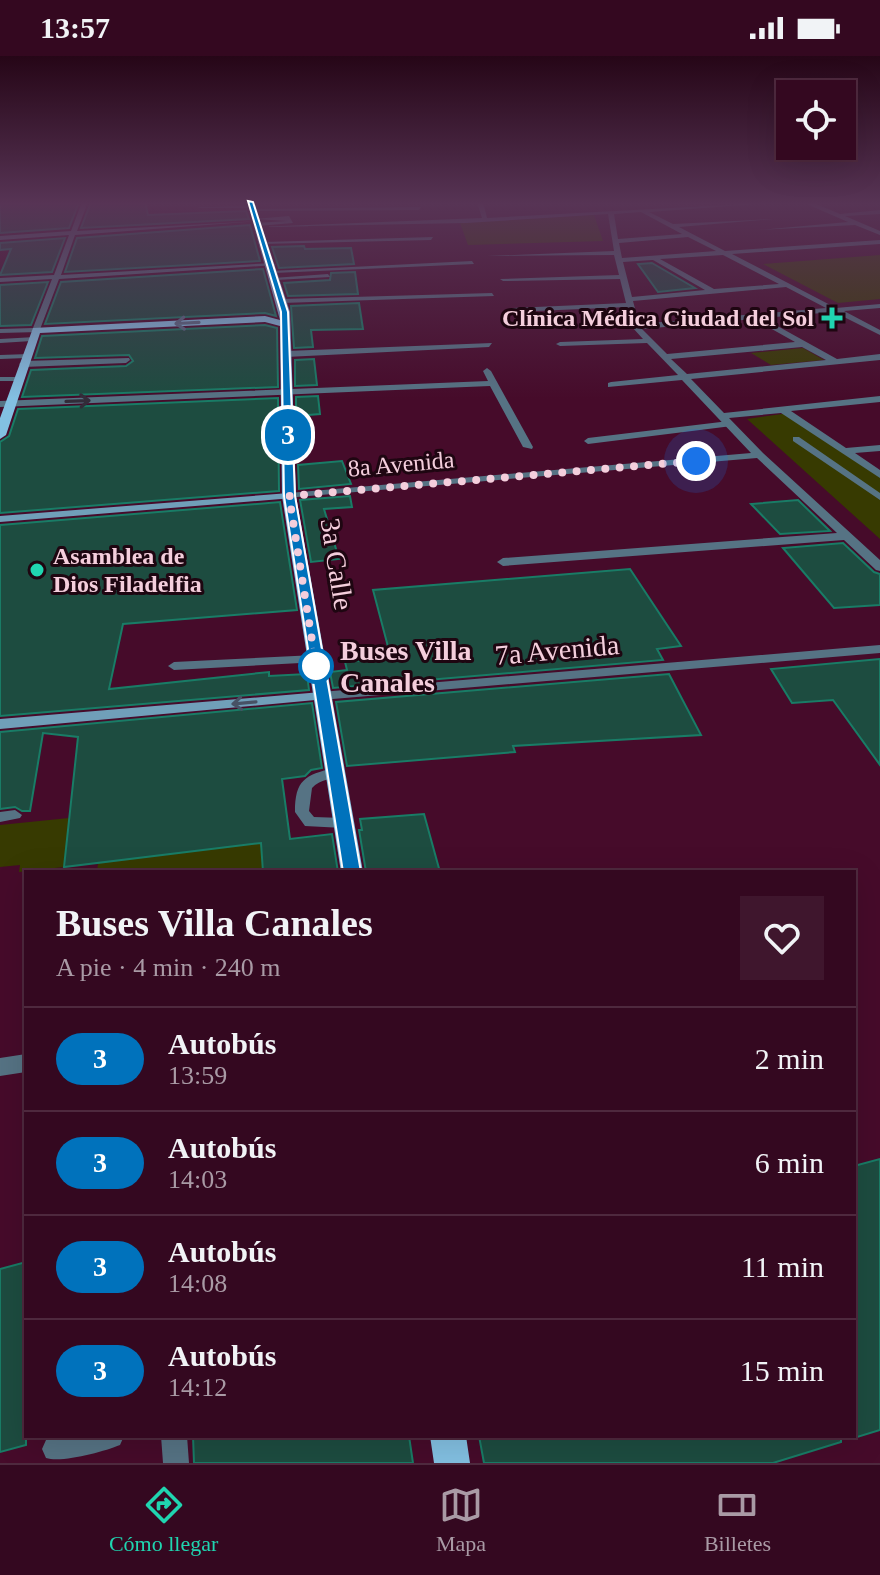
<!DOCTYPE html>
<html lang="es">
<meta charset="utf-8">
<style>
:root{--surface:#340820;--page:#3f162d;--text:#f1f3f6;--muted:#a99aa5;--line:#4e293e;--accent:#20d5b0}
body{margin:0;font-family:"Times New Roman",serif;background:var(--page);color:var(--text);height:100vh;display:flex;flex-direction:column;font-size:30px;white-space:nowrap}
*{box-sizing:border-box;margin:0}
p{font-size:26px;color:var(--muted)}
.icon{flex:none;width:44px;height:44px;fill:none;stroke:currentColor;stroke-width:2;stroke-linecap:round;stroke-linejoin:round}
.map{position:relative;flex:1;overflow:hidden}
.panel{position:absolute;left:24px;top:814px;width:832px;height:568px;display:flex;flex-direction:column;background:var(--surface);border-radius:0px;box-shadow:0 8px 32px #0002,0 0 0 2px var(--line)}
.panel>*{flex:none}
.badge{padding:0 16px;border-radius:26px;font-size:28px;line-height:52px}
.fabs{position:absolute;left:776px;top:24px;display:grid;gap:16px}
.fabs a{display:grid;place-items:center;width:80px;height:80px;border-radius:0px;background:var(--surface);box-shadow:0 8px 32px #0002,0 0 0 2px var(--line);font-size:40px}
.you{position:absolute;width:40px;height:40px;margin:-20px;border:6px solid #fff;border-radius:50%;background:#1a73e8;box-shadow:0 0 0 12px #1a73e833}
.map>.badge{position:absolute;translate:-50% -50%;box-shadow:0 0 0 4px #fff}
.round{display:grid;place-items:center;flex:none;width:84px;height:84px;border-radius:0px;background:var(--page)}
.headline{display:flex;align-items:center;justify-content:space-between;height:136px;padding:0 32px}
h1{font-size:38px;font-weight:600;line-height:60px}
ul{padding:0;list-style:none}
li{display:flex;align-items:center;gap:24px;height:104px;padding:0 32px;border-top:2px solid var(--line)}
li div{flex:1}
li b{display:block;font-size:30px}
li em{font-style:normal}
li .badge{min-width:88px;font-weight:700;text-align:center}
.status{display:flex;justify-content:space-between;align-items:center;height:56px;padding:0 40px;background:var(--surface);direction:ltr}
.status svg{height:22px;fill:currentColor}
.tabs{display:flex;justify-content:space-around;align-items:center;height:112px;border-top:2px solid var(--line);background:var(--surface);font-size:22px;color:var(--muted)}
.tabs a{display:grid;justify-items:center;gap:4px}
.tabs .on{color:var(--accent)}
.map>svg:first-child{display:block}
.green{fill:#373a01}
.building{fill:#1d4c40;stroke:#197c66;stroke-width:2}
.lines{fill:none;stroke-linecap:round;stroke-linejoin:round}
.lane{fill:#567384;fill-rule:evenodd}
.street{fill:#567384;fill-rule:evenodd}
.secondary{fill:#709fb9;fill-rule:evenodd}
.primary{fill:#83c0e2;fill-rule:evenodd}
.oneway{stroke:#566c84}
.oneway2{stroke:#322c39}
.oneway3{stroke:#475265}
.line{fill:#0072bc;stroke:#fff;stroke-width:2}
.walk{stroke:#f4cedc;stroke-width:8;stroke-dasharray:0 14.4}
.poi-dot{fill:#20d5b0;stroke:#1e0611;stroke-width:3}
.stop-dot{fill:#fff;stroke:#0072bc;stroke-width:4}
.labels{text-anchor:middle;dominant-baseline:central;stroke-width:6;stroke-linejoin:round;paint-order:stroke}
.far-poi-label{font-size:24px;font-weight:bold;fill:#f4cedc;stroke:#1e0611;text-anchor:end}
.far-street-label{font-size:24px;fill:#f4cedc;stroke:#1e0611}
.street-label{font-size:28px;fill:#f4cedc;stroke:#1e0611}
.stop-label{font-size:28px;font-weight:bold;fill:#f4cedc;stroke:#1e0611;text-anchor:start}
</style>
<div class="status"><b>13:57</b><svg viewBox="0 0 49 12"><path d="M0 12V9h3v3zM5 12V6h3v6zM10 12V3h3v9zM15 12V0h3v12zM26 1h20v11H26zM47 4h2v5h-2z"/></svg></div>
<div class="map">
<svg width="880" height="1407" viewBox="0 0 880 1407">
<rect width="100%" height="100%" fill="#460b2a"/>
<path class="green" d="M594,159L603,185L468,189L460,167Z
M880,199V243L838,247L763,208Z
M803,292L824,304L771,309L751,297Z
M789,357L880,420V483L747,363Z
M69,762L64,811L19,816L20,809L0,811V769Z
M261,787L263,816H97L98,807Z"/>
<path class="building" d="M0,146H79L69,172L0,177Z
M91,146H145L148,159L246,155L249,163L81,172Z
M250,169L260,205L65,216L77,182Z
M65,182L52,216L0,219L11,193L0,194V187Z
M304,190L305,193L351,192L354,208L279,212L272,191Z
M652,207L695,232L658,236L638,208Z
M263,213L276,260L265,257L45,268L61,226Z
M355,216L358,238L288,240L284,227L330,224L331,217Z
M48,226L31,269L0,270V229Z
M359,247L363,273L311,274L313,291L294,292L291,250Z
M265,269L277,272L278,331L22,341L31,314L126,310L133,305L129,299L35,302L42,280Z
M314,303L317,329L295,330V304Z
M318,340L320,358L296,360V341Z
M278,342L279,435L0,457V386L9,380L18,353Z
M342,405L351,428L299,433L298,409Z
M350,440L352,451L324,453L339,503L311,506L300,444Z
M798,444L830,475L780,478L751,448Z
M280,446L297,554L123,568L109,633L269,616V620L307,618L309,634L0,660V469Z
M843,487L874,516L880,518V549L834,552L783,492Z
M630,513L681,590L657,593L663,604L333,632L330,616L347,614L345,606L391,602L373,534Z
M880,603V709L833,644L792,647L771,613Z
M669,618L701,679L513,690L515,696L347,710L336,646Z
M312,647L322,712L311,714L305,720L282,723L290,783L332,778L338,816H263L261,787L64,811L78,681L43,677L30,755H22L15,751L0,753V676Z
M424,758L440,816H366L359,774H362L360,763Z
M880,1103V1374L854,1382V1110Z
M26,1206V1389L0,1396V1213Z
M193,1380H409L413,1407H194Z
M479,1380H841V1386L773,1407H484Z"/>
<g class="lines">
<path class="lane" d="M251,150L253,152H198L200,151Z
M289,160L293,167L257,170L255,167L288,165L253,163Z
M328,218L330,221L276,224L273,222Z
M492,237L494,240L282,247L279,245L282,243Z
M35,281L32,285L0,287V283Z
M29,298V302H26L0,303V299Z
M0,321H18L22,323L18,325H0Z
M729,365L733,368L732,370L588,388L584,385L588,382Z
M793,381H799L880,437V444L793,385Z
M315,599L321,603L319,606L174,614L168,610L174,606Z
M334,712L339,713L341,716C333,724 320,723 312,732L309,755L314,761L343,762L351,767L343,772L305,770L295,756C295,724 305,719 334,712Z
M15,754L22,759L20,762L0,766V756Z
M55,1380H124L120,1389C103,1396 62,1407 46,1402L42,1393L46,1384Z
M161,1380H187L189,1407H163Z"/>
<path class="street" d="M82,146H88L77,175L260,165L75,179L61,219L273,207L276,209L59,223L39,276L0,277V273L33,272L52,223L0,226V222L54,219L69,179L0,184V180L71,175Z
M477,146H483L487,162L783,146L649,156L673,168L774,163L679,171L725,195L880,184V188L732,198L836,252L880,248V252L844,255L880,274V279L834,256L763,262L837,303L880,298V304L691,323L724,357L880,340V346L791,355L846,392L880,389V395L855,397L880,414V422L781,357L729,362L763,397L880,504V515L876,514L844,484L503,510L497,506L503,502L837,477L757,402L285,442V438L289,437L751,397L682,324L608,331V327L611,326L678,319L647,287L560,290L556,288L560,286L643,283L632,271L627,251L513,256L509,254L513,252L626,247L620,223L503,225L500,223L619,219L614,199L487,200L614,195L608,158L466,167L256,171L482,162ZM641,156L682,178L618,183L614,158ZM688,181L716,195L622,202L619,187ZM723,199L779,228L714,233L660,203ZM652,204H653L705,234L632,241L623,206ZM786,231L826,252L639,268L633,245ZM754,263L795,286L667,298L642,273ZM802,291L826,304L687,318L671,303Z
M802,146H811L840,158L880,154V158L845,160L880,175V179L855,169L759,174L848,166Z
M421,151L419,154L250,155L253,153Z
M433,181L431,184L261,188L264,186Z
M472,205L474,208L274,217L271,215Z
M492,287L489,291L286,301L282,298L286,295Z
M129,302L130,304L126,307L23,311L19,308L23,305Z
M487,312L491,315L533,391L532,393L523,391L490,330L0,351V345L488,325L483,315Z
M880,589V597L321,644L314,640L321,636Z
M26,998V1016L0,1020V1002Z"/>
<path class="secondary" d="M289,437L293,438V442L0,466V460Z
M321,636L326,637L328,640L326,643L0,673V663Z"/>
<path class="primary" d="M247,146H254L290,256L296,440L363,816H341L282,440L280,270L265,266L40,277L6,379L0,383V362L33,272L265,260L280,264Z
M430,1380H466L470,1407H434Z"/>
</g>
<defs><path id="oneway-shaft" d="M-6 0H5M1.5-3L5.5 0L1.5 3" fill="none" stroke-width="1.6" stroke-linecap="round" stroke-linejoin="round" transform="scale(2)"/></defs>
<use class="oneway" href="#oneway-shaft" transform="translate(187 267) rotate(177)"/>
<use class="oneway2" href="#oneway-shaft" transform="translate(78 345) rotate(-2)"/>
<use class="oneway3" href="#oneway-shaft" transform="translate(244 647) rotate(175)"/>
<linearGradient id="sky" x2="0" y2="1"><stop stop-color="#260617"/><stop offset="0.43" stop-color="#573455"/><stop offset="1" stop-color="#573455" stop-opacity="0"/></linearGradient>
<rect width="880" height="343" fill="url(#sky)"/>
<path class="line" d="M248,145L253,146L288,256L295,440L361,816L352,822L343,816L284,440L281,256Z"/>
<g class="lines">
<path class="walk" d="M316,610L289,440L696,405"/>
</g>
<g class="poi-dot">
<path d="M828 250h8v8h8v8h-8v8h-8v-8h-8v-8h8z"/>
<circle cx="37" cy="514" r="8"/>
</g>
<circle class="stop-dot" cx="316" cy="610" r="16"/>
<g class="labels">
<g class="far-poi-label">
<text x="814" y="262">Clínica Médica Ciudad del Sol</text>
<text x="53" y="500" text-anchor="start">Asamblea de<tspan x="53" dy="28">Dios Filadelfia</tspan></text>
</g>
<g class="far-street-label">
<text transform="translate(401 408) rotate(-5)">8a Avenida</text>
</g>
<g class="street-label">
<text transform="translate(337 508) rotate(81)">3a Calle</text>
<text transform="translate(557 594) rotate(-5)">7a Avenida</text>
</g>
<g class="stop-label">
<text x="340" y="594">Buses Villa<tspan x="340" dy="32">Canales</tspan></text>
</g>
</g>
</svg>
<div class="fabs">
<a><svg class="icon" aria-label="locate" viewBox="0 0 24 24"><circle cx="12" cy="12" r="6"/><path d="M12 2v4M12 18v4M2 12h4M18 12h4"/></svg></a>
</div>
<div class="you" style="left:696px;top:405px"></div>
<b class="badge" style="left:288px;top:379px;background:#0072bc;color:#fff">3</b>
<section class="panel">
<div class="headline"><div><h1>Buses Villa Canales</h1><p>A pie · 4 min · 240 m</p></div><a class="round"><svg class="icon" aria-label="heart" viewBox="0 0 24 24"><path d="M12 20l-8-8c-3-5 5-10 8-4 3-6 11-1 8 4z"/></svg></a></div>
<ul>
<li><span class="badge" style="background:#0072bc;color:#fff">3</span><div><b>Autobús</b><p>13:59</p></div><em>2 min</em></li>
<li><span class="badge" style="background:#0072bc;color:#fff">3</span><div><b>Autobús</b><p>14:03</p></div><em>6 min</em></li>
<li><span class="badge" style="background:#0072bc;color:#fff">3</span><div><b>Autobús</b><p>14:08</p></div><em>11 min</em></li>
<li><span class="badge" style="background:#0072bc;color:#fff">3</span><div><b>Autobús</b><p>14:12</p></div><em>15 min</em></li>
</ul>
</section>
</div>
<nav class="tabs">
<a class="on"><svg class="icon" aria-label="directions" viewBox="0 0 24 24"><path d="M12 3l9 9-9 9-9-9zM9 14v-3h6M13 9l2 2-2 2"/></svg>Cómo llegar</a>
<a><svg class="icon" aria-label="map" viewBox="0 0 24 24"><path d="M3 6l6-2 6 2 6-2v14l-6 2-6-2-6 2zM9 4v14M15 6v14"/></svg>Mapa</a>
<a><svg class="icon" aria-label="tickets" viewBox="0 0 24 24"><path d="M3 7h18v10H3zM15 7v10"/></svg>Billetes</a>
</nav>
